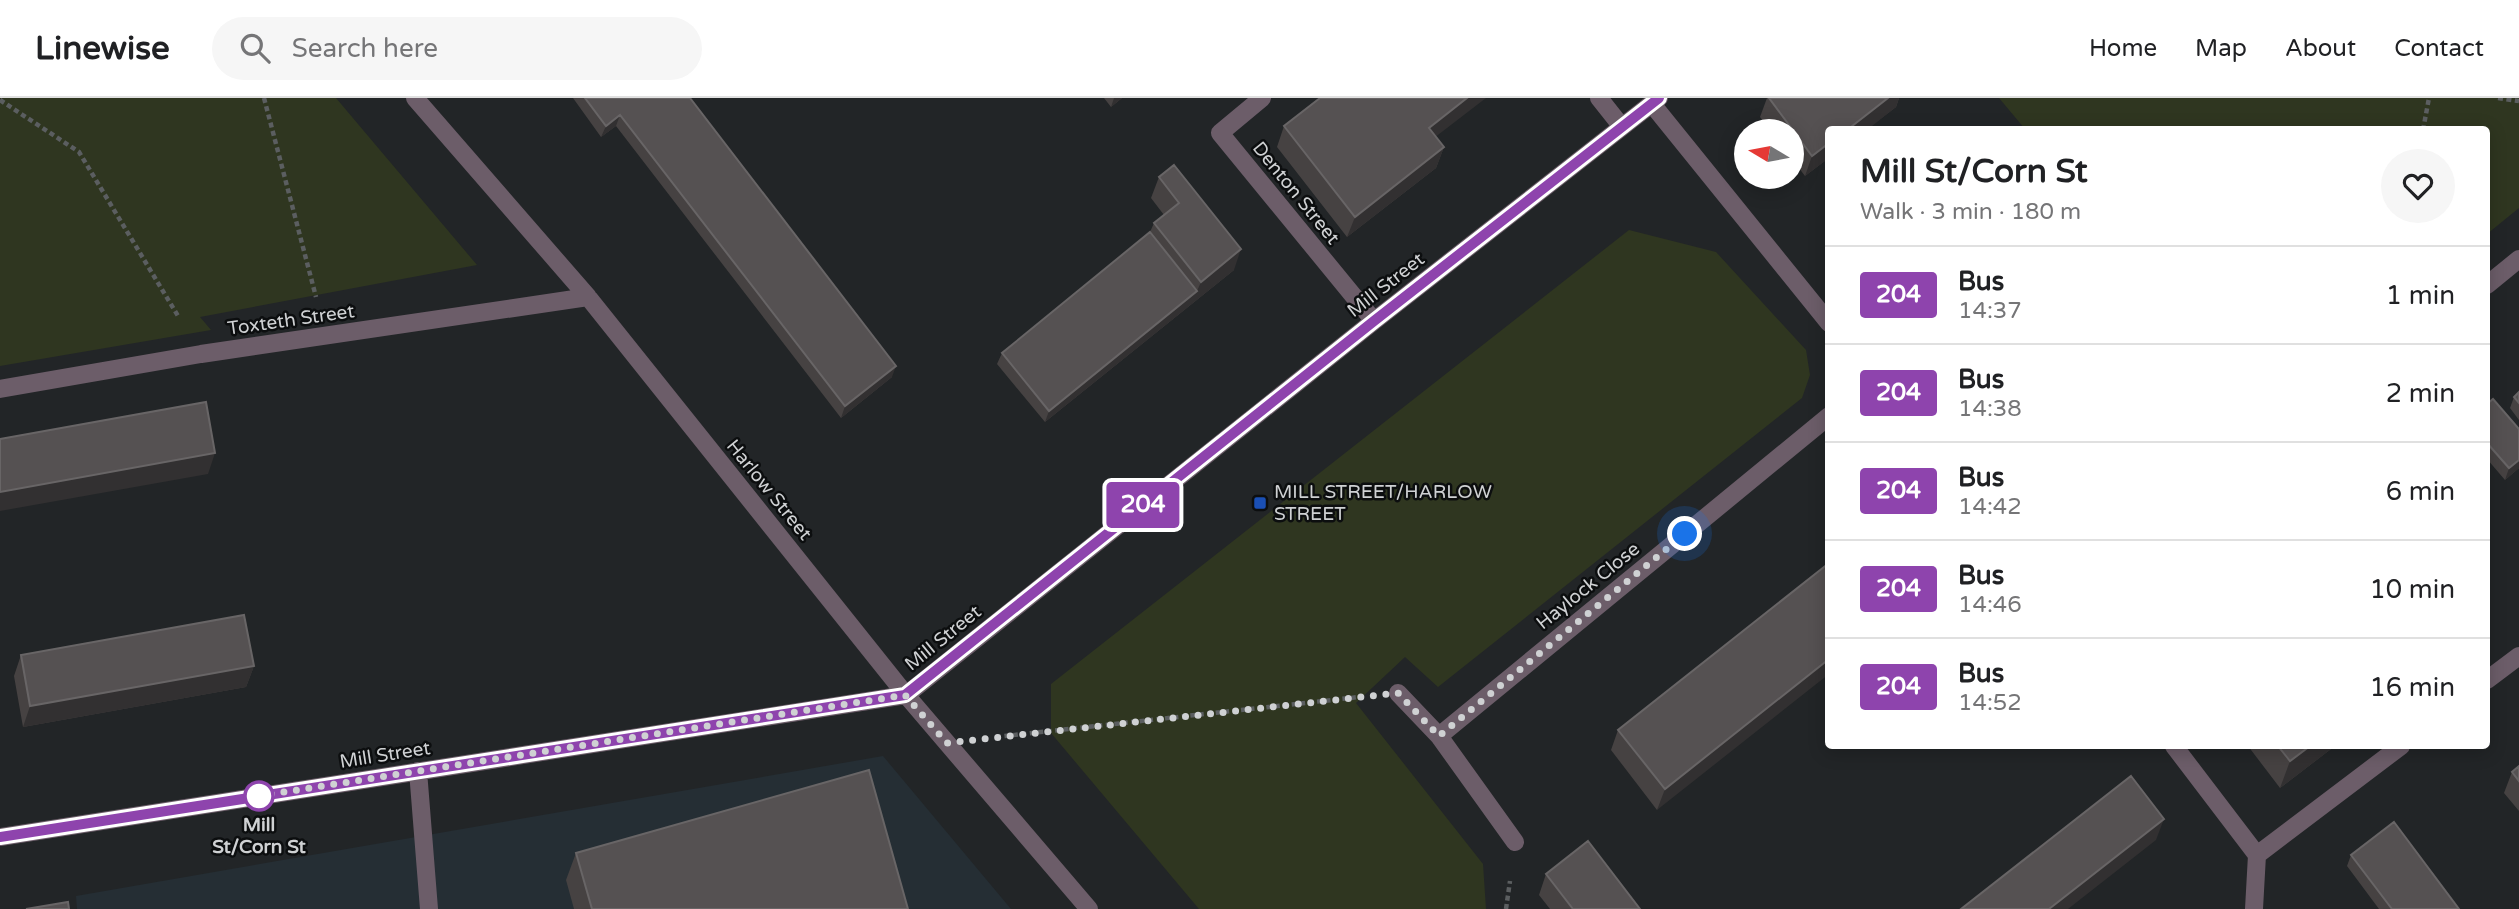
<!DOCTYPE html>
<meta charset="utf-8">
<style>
:root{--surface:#fff;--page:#f6f6f6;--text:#202124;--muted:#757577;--line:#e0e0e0}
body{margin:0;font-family:"Varela Round",sans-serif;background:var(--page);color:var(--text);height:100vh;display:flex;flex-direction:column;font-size:26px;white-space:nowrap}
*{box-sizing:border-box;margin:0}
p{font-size:23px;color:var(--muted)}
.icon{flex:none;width:38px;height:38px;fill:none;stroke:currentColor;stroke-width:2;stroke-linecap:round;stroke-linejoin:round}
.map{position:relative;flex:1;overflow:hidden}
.sheet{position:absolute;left:1825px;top:28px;width:665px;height:623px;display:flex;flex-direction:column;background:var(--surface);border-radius:7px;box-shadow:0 4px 18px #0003}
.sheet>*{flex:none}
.badge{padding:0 14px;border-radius:5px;font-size:24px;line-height:46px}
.needle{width:46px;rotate:280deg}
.buttons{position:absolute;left:1734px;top:21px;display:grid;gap:14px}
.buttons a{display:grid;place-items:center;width:70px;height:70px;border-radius:50%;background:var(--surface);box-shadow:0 4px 18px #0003;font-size:35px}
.you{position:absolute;width:35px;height:35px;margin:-18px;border:5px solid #fff;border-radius:50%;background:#1a73e8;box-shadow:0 0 0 10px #1a73e833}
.map>.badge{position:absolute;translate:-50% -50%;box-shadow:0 0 0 4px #fff}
.round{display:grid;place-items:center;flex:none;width:74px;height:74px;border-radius:37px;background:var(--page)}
.summary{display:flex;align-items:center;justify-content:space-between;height:119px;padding:0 35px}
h1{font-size:33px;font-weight:700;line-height:52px}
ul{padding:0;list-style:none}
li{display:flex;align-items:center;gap:21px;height:98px;padding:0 35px;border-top:2px solid var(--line)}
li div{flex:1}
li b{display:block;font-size:26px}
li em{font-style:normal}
li .badge{min-width:77px;font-weight:700;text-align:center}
header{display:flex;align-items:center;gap:42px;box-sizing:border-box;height:98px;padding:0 35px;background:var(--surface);border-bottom:2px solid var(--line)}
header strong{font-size:33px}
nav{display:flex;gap:38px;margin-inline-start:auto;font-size:24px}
.search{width:490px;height:63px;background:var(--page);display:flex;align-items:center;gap:18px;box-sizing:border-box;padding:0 24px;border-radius:38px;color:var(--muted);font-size:26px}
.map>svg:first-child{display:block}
.built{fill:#252e34}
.green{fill:#2f3620}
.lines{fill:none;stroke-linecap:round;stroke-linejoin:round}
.path{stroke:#5b5e60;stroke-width:4.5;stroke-dasharray:5 3.5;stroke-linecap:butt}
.minor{stroke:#6c5d69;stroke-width:18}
.wall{fill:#464242}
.shaded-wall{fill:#323031}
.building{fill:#555152;stroke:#686566;stroke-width:2}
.line-casing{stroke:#fff;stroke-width:16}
.line{stroke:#8e44ad;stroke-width:10}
.walk{stroke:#cfd1d3;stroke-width:7;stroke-dasharray:0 12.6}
.transit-dot{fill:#1a4fb4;stroke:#0c0e0f;stroke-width:2.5}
.stop-dot{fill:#fff;stroke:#8e44ad;stroke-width:3.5}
.labels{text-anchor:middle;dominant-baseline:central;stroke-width:5;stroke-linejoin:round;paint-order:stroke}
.street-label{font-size:19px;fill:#cfd1d3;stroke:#0c0e0f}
.poi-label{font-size:19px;fill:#cfd1d3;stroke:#0c0e0f;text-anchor:start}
.stop-label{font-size:19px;font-weight:bold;fill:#cfd1d3;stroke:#0c0e0f}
</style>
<header>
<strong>Linewise</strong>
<div class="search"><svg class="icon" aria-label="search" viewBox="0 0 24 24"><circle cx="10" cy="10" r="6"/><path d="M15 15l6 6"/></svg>Search here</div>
<nav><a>Home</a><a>Map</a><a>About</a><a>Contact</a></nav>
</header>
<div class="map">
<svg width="2519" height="811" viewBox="0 0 2519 811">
<rect width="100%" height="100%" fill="#222527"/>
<path class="built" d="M883,658L1011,811H77L76,798Z"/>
<path class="green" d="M0,0H336L477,167L200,219L211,232L0,268Z
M1999,0H2519V110L2487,136V32L2025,31Z
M1629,132L1716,154L1806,252L1810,277L1802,300L1438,589L1405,559L1356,605L1483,766L1486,811H1199L1051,635V586Z"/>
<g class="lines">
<path class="path" d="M264,0L316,199
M2498,0L2519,3
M0,2L79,54L178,218
M2423,32L2429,0
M996,639L1359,599
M1506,811L1510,783"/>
<path class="minor" d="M415,0L588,199L906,597L1089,811
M1262,0L1220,35L1374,223
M1599,0L1622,29
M1652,6L1829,225
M2487,187L2519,161
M0,291L201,256L588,199
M2487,582L2519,558
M1398,595L1439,638L1515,744
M1439,638L1829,318
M2174,648L2257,757L2254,811
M418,673L429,811
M0,739L906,597L1374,223L1659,0
M2257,757L2401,648"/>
</g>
<path class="wall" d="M573,0H690L892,279L841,320L616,28L601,39Z
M1104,0H1122L1111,9Z
M1767,0H1899L1896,9L1805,78L1792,61V33H1771L1760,19Z
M1284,28L1436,39L1444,49L1436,70L1347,139L1277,49Z
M1159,79L1234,172L1045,324L997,266L1002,255L1150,134L1154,125L1164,117L1151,100Z
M2519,294V322L2510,310L2514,299Z
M2487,306L2519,370L2505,382L2487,361Z
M1829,465L1657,712L1611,652L1618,632Z
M21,557L254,568L246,589L23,629L14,578Z
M2248,648H2335L2280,690Z
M2519,668V713L2504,695L2512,674Z
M576,755L908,811H574L566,782Z
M2351,757L2459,811H2379L2347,768Z
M1546,776L1640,811H1550L1539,797Z"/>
<path class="shaded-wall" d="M1114,0H1122L1111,9Z
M1467,0H1486L1421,50L1429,30Z
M1888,0H1899L1896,9L1867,32H1847Z
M620,17L616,28L601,39L606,28Z
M1829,45V60L1805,78L1812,58Z
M1444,49L1436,70L1347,139L1355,119Z
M1241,151L1234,172L1045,324L1049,313L1197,193L1201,184Z
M896,268L892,279L841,320L845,308Z
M215,355L208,376L0,413V394Z
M2519,362V370L2505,382L2509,370Z
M1829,561V576L1657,712L1665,691Z
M254,568L246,589L23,629L30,608Z
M2310,648H2335L2280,690L2290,663Z
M2164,721L2156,742L2068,811H2049Z"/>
<path class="building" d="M585,0H690L896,268L845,308L620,17L606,28Z
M1320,0H1467L1429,30L1444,49L1355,119L1284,28Z
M1769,0H1888L1847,32H1829V45L1812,58Z
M1174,67L1241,151L1201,184L1154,125L1179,105L1159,79Z
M1150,134L1197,193L1049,313L1002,255Z
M2519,294V305L2514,299Z
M2493,301L2519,331V362L2509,370L2487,345V306Z
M206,304L215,355L0,394V341Z
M1829,465V561L1665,691L1618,632Z
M244,517L254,568L30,608L21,557Z
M2278,648H2310L2290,663Z
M2519,668V683L2512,674Z
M869,672L908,811H592L576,755Z
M2131,678L2164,721L2049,811H1961Z
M2394,724L2459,811H2392L2351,757Z
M1588,743L1640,811H1573L1546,776Z
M68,804L69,811H26Z"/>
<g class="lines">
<defs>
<path id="line" d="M0,739L905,597L1374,223L1659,0"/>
</defs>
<use href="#line" class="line-casing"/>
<use href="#line" class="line"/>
<path class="walk" d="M259,698L905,597L947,645L1398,595L1439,638L1685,436"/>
</g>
<rect class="transit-dot" x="1253" y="398" width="14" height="14" rx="3.5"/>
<circle class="stop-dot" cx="259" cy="698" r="14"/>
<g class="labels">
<g class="street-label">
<text transform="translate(1296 95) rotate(51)">Denton Street</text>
<text transform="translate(1386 187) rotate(-38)">Mill Street</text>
<text transform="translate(291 222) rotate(-8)">Toxteth Street</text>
<text transform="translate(769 392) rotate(51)">Harlow Street</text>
<text transform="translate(1588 488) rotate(-39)">Haylock Close</text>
<text transform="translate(943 540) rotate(-39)">Mill Street</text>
<text transform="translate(385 657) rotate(-9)">Mill Street</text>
</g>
<g class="poi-label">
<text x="1274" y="394">MILL STREET/HARLOW<tspan x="1274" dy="22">STREET</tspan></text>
</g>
<g class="stop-label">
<text x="259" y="727">Mill<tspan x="259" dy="22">St/Corn St</tspan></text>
</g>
</g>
</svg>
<div class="buttons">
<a><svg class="needle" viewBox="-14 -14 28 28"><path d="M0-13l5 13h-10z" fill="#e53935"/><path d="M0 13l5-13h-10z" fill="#757577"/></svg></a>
</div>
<div class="you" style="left:1685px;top:436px"></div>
<b class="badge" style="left:1143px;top:407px;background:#8e44ad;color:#fff">204</b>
<section class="sheet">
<div class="summary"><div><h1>Mill St/Corn St</h1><p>Walk · 3 min · 180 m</p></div><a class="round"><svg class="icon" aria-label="heart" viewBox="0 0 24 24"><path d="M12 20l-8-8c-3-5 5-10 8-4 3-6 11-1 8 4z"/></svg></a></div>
<ul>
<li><span class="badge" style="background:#8e44ad;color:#fff">204</span><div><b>Bus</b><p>14:37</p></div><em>1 min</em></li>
<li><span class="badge" style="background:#8e44ad;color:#fff">204</span><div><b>Bus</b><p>14:38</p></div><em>2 min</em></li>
<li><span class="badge" style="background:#8e44ad;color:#fff">204</span><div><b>Bus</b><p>14:42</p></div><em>6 min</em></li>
<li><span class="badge" style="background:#8e44ad;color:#fff">204</span><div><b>Bus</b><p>14:46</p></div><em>10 min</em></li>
<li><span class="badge" style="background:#8e44ad;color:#fff">204</span><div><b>Bus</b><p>14:52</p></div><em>16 min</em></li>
</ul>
</section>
</div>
